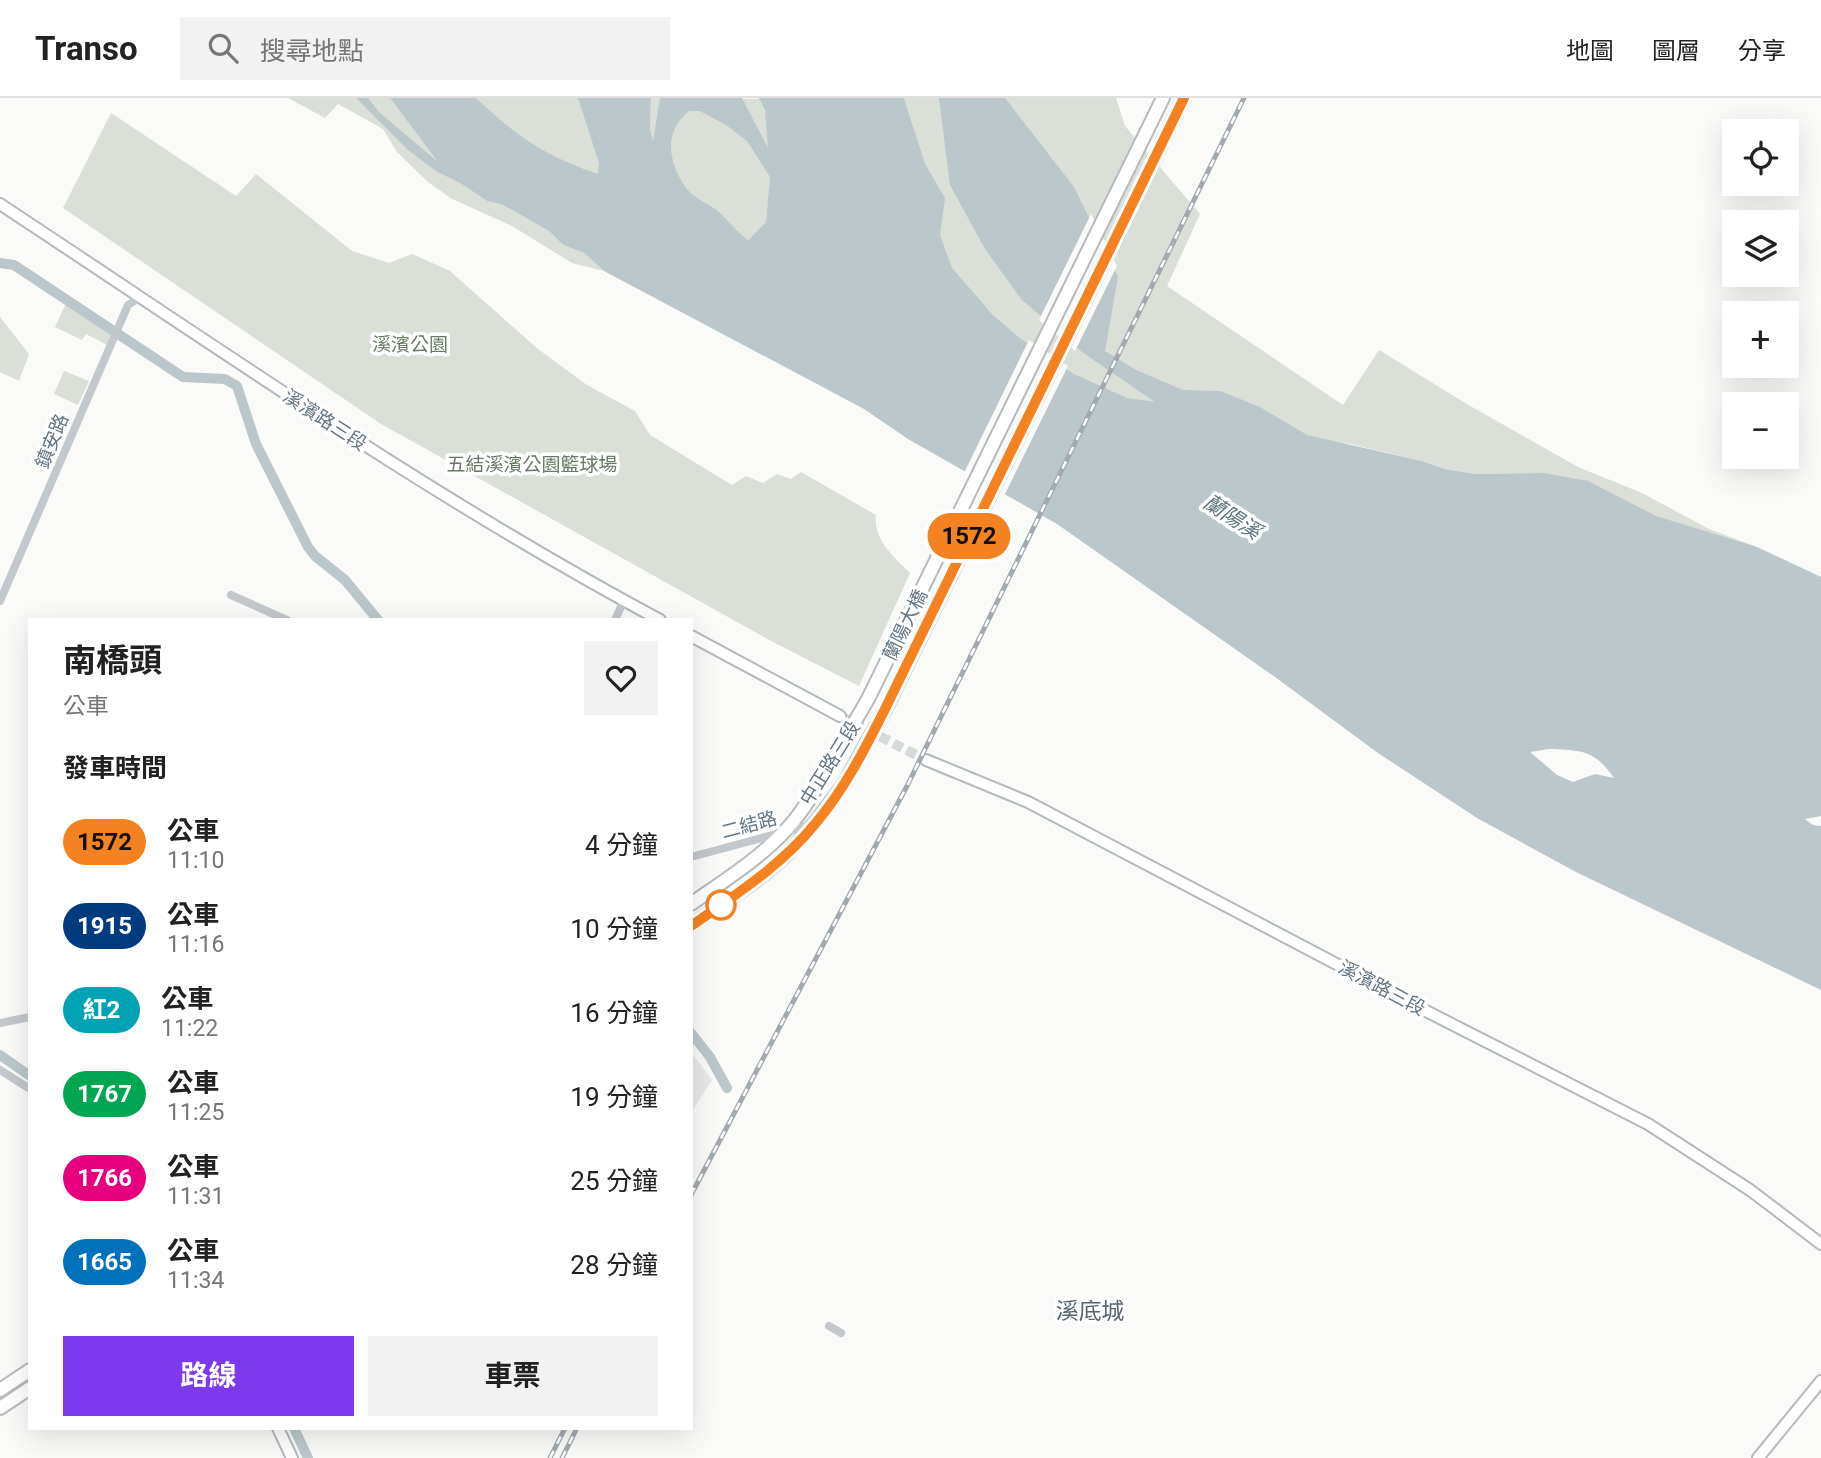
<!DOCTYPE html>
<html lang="zh-TW">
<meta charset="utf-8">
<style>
:root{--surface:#fff;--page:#f2f2f2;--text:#222;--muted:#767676;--line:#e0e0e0;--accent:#7c3aed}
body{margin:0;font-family:Roboto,"Noto Sans TC",sans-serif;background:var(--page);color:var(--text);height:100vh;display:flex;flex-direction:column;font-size:26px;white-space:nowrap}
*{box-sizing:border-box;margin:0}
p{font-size:23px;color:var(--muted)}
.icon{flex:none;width:38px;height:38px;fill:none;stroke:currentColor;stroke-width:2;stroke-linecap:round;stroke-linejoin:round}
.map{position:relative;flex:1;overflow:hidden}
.drawer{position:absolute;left:28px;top:520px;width:665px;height:812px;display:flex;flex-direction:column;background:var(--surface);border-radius:0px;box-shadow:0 7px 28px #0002}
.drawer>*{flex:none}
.badge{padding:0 14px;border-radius:23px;font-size:24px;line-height:46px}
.tools{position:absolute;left:1722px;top:21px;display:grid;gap:14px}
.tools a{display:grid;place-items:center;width:77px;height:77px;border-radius:0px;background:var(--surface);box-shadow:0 7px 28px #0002;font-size:35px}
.map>.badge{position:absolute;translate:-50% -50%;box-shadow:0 0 0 4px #fff}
h2{padding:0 35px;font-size:26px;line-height:63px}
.round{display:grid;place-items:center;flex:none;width:74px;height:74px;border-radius:0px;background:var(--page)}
.headline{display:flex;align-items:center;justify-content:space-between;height:119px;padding:0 35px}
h1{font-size:33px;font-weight:700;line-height:52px}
.button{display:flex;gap:14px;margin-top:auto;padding:14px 35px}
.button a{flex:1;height:80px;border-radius:0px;background:var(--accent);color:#fff;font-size:28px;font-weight:700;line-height:80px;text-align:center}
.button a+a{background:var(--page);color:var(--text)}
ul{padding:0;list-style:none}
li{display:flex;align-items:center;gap:21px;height:84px;padding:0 35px}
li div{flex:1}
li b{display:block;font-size:26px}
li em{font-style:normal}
li .badge{min-width:77px;font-weight:700;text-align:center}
header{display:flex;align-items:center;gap:42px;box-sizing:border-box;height:98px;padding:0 35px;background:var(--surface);border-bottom:2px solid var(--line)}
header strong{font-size:33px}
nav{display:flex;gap:38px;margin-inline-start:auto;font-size:24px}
.search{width:490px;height:63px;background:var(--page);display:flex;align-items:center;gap:18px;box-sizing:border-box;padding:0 24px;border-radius:0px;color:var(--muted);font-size:26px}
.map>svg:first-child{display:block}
.built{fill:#e8e9e9}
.green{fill:#dadfd7}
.water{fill:#bbc7cb;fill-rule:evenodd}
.pier{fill:#fafaf8}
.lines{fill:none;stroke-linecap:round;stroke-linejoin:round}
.canal{stroke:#bbc7cb;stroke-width:10}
.secondary-tunnel{stroke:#d5d9db;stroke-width:10;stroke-dasharray:10 5;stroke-linecap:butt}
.secondary-casing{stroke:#b3babf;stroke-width:14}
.primary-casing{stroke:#b5babe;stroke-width:16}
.street{stroke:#c3c8cc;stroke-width:8}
.secondary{stroke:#fff;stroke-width:10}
.primary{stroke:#fff;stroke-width:12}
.rail-casing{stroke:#a2aab0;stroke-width:5}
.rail{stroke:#fff;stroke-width:2.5;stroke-dasharray:8;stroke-linecap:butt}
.primary-bridge-casing{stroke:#b5babe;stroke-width:16;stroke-linecap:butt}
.primary-bridge{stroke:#fff;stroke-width:12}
.line-casing{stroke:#fff;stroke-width:16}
.line{stroke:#f58220;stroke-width:10}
.stop-dot{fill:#fff;stroke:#f58220;stroke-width:3.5}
.labels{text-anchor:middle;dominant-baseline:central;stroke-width:7;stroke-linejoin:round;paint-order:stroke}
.park-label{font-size:19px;fill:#687a64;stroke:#fff}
.street-label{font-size:19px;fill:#657683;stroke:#fff}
.water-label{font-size:21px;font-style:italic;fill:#60757c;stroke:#fff}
.quarter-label{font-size:23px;fill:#57646e;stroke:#fff}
</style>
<header>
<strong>Transo</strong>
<div class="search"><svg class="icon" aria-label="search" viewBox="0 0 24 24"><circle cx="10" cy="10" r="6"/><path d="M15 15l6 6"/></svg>搜尋地點</div>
<nav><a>地圖</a><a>圖層</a><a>分享</a></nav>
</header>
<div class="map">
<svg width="1821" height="1360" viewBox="0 0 1821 1360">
<rect width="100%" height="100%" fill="#fafaf8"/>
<path class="built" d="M691,954L712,982L691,1015Z"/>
<path class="green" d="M288,0H390L441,67L460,85L487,103L503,107L549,133L563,147L584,155L604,173L572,165L512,128L452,101L428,84L397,54L383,31L338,6L325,20Z
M476,0H597L642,76L554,77Z
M651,0L760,1C776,37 770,85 766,124L748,142L730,144L685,96L653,47L650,30Z
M904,0H1116L1125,28L1200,116L1167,188L1343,307L1379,252L1465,305L1578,369L1642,395L1709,431L1757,449L1709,446L1544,375L1475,376L1445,371L1422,363L1350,346L1116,304L1020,240L992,216L952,172L914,100L907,79L915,35Z
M111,15L236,98L256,76L352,153L389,165L412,156L450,173L538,251L587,287L635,313L650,337L732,387L746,378L763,385L777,376L791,381L801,374L876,417C873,442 894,459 910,475L859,588L775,545L381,326L63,110Z
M66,205L112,234L107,247L86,236L82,242L55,229Z
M0,219L29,256L19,283L0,274Z
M64,273L89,283L78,307L54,296Z"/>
<path class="water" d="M356,0H368L379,14L438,64L390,0H476C516,38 545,58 598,76L599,65L578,0H651L650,30L653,44L660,0H742L768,50L765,13L759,0H904L925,66L945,100L940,137L952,170L992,216L1020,240L1074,276L1127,300L1155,304L1082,254L1021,201L985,151L950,87L939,0H1005L1074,89L1118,179L1105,253L1136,272L1183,292L1220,293L1260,309L1307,337L1422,363L1445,371L1475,376L1544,375L1588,383L1656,418L1757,449L1821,479V718L1805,721L1813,727L1821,728V892L1576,774L1477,720L1378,655L1275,579L1057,426L908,341L864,311L604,173L584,155L563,147L549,133L503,107L487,103L460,85L436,73L408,52ZM689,13H700L726,27L747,43L770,79L766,124L748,142C735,132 732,127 721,116C711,106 694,101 686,90C668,64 663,34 689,13ZM1549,651C1581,652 1595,652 1614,680L1595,676L1573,684L1557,677L1530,654Z"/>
<path class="pier" d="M1091,116L1117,168L1075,253L1039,222Z
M1029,242L1068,268L1003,400L963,377Z"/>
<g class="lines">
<path class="canal" d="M0,165L14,167L183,279L225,281L237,288L256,346L308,449L315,458L345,482L378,522
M691,935L710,959L727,990
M0,957L30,978
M294,1330L308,1360"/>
<path class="secondary-tunnel" d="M840,618L926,662"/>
<defs>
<path id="secondary" d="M0,106C217,249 430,399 660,522
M691,538L840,618
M926,662L1028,704L1424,912L1648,1026L1750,1092L1821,1146
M278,1330L292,1360
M1758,1360L1821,1283"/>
<path id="primary" d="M868,601L1163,0
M885,612L1184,0
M691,806C722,784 756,763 783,735C801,717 814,694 827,672
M691,828C723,805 758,784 786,757C808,735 826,711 844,686
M0,1292L30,1272
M0,1310L30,1290"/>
</defs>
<use href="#secondary" class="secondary-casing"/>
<use href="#primary" class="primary-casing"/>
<path class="street" d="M231,497L287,522
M0,503L128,207L139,200
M615,522L624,502
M691,759L814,726
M0,925L30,919
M0,972L30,991
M829,1228L841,1235"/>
<use href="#secondary" class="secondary"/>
<use href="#primary" class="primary"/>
<defs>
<path id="rail" d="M691,1097L907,688L1244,0
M550,1360L565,1330
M562,1360L577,1330"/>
</defs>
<use href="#rail" class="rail-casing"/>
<use href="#rail" class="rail"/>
<defs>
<path id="primary-bridge" d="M827,672L868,601
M844,686L885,612"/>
</defs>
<use href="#primary-bridge" class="primary-bridge-casing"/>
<use href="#primary-bridge" class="primary-bridge"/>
</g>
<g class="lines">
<defs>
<path id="line" d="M691,828C735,797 781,768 815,726C844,692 865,651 885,611L1184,0"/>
</defs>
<use href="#line" class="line-casing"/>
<use href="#line" class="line"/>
</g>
<circle class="stop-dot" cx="721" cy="807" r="14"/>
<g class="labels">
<g class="park-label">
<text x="410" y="246">溪濱公園</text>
<text x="532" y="366">五結溪濱公園籃球場</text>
</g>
<g class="street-label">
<text transform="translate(325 322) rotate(33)">溪濱路三段</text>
<text transform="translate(52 343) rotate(-68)">鎮安路</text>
<text transform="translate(905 527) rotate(-64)">蘭陽大橋</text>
<text transform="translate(830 665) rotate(-58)">中正路三段</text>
<text transform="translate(749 727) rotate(-15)">二結路</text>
<text transform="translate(1382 890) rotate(28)">溪濱路三段</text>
</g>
<g class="water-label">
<text transform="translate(1232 419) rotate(33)">蘭陽溪</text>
</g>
<g class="quarter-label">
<text x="1090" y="1213">溪底城</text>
</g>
</g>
</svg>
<div class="tools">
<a><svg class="icon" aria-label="locate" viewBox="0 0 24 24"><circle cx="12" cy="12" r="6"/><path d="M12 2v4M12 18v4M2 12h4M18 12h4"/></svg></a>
<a><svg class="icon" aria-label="layers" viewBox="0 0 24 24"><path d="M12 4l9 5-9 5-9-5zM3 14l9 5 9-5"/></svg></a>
<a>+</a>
<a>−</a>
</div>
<b class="badge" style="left:969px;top:438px;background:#f58220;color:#111">1572</b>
<section class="drawer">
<div class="headline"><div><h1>南橋頭</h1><p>公車</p></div><a class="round"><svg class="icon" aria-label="heart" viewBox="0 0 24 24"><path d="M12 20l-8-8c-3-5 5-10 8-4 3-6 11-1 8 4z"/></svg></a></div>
<h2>發車時間</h2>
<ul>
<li><span class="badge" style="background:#f58220;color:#111">1572</span><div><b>公車</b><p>11:10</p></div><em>4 分鐘</em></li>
<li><span class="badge" style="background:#003b80;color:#fff">1915</span><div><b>公車</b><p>11:16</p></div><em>10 分鐘</em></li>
<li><span class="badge" style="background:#00a3b4;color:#fff">紅2</span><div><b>公車</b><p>11:22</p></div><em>16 分鐘</em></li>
<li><span class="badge" style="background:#00a651;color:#fff">1767</span><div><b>公車</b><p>11:25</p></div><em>19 分鐘</em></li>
<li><span class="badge" style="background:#e6007e;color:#fff">1766</span><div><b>公車</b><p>11:31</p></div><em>25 分鐘</em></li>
<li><span class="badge" style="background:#0072bc;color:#fff">1665</span><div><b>公車</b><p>11:34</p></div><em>28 分鐘</em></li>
</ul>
<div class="button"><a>路線</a><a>車票</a></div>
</section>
</div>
